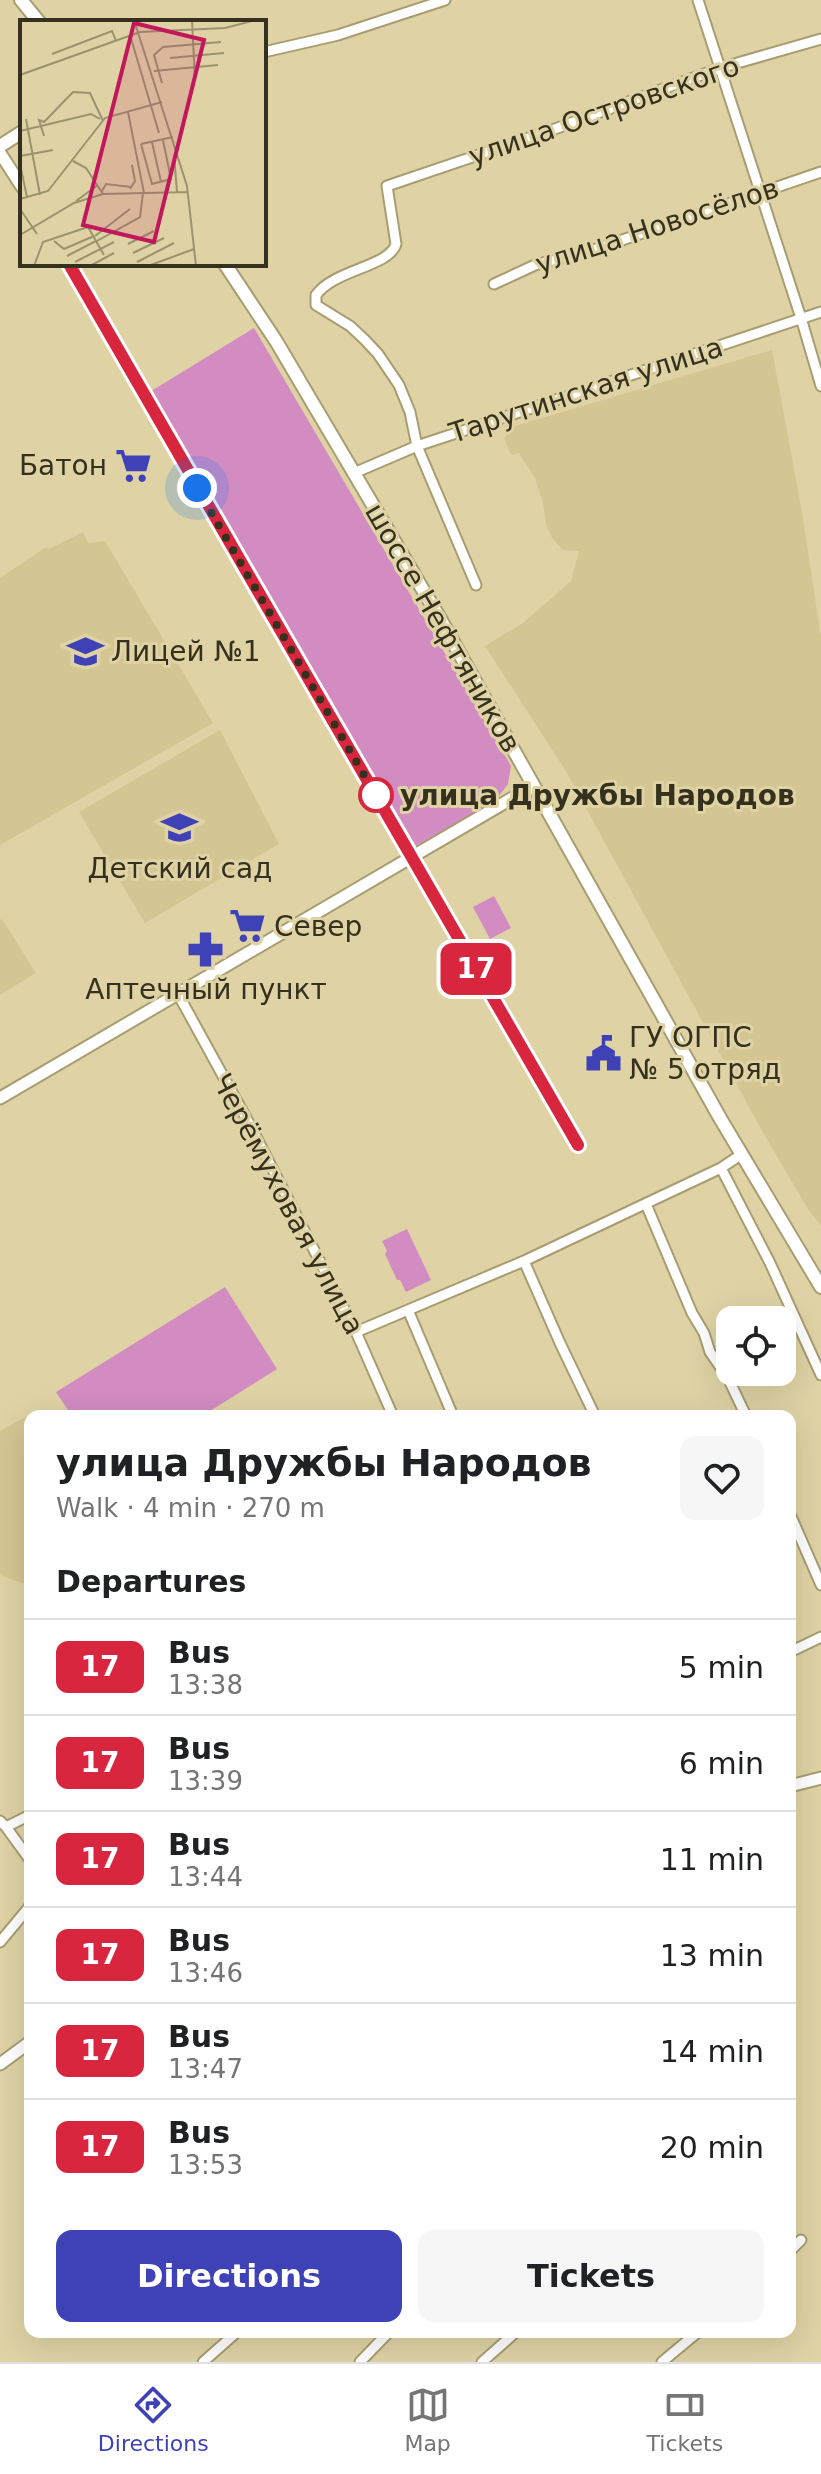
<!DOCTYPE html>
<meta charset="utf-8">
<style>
:root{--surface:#fff;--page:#f6f6f6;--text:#202124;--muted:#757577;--line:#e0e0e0;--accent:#3f42b7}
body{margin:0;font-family:"DejaVu Sans",sans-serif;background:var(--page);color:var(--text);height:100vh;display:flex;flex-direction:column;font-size:30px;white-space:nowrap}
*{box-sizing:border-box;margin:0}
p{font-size:26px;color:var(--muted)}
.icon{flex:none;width:44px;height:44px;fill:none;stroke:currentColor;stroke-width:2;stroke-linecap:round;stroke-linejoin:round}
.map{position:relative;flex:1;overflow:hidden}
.panel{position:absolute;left:24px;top:1410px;width:772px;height:928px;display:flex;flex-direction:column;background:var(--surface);border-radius:16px;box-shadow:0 8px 32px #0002}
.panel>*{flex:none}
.badge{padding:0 16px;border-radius:12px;font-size:28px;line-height:52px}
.tools{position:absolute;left:716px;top:1306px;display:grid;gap:16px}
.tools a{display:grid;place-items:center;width:80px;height:80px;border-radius:16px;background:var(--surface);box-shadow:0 8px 32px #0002;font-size:40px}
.you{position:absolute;width:40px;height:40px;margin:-20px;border:6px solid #fff;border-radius:50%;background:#1a73e8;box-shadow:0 0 0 12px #1a73e833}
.map>.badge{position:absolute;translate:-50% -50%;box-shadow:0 0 0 4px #fff}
h2{padding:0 32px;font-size:30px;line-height:72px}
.round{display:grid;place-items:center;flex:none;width:84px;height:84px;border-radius:16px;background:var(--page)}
.head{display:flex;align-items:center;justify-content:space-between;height:136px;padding:0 32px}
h1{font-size:38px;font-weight:700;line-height:60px}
.action{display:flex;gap:16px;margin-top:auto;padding:16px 32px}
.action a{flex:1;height:92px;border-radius:16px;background:var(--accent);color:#fff;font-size:32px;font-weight:700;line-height:92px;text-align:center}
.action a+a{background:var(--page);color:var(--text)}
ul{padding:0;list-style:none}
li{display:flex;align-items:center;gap:24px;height:96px;padding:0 32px;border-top:2px solid var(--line)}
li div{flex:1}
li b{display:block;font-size:30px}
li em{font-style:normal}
li .badge{min-width:88px;font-weight:700;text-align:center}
.dock{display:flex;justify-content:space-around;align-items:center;height:112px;border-top:2px solid var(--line);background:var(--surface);font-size:22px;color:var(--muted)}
.dock a{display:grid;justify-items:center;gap:4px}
.dock .selected{color:var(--accent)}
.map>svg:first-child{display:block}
.built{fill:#d3c692}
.green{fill:#d28cc2}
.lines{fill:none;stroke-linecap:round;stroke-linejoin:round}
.minor-casing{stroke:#a89d71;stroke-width:13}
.tertiary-casing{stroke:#a89d71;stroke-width:15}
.secondary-casing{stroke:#a89d71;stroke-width:16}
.minor{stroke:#fff;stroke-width:9}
.tertiary{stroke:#fff;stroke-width:11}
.secondary{stroke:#fff;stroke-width:12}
.line-casing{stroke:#fff;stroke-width:18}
.line{stroke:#d7263d;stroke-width:12}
.walk{stroke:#35311e;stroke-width:8;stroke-dasharray:0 14.4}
.stop-dot{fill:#fff;stroke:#d7263d;stroke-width:4}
.labels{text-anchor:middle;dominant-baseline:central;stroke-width:6;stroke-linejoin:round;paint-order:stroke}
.street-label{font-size:28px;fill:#35311e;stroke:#dfd3a5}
.poi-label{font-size:28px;fill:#35311e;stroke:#dfd3a5;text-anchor:start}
.stop-label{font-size:28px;font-weight:bold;fill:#35311e;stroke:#dfd3a5;text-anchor:start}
.inset-road{fill:none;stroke:#9b926f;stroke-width:2}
.view{fill:#c2185b;fill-opacity:0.15;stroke:#c2185b;stroke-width:4}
.inset-edge{fill:none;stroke:#35311e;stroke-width:4}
</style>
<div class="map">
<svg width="821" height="2362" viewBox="0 0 821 2362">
<rect width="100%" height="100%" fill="#dfd3a5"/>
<path class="built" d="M772,350L802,512L821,637V1225L809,1211L761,1129L567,773L485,646L523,623L571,581L579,551L563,550L552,538L546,524L543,503L535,478L519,453L511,455L504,438L515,426Z
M83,532L88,543L105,541L213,723L0,845V578L46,547L49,549Z
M220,730L279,844L145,923L79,812Z
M2,919L36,973L0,995V920Z
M33,1413L35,1416H30V1586L0,1575V1431Z"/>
<path class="green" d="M254,328L511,766L508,784L496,800L416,846L148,393Z
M494,896L511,928L490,939L473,907Z
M407,1229L431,1280L406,1292L400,1280H397L385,1254L387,1251L382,1241Z
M225,1287L277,1369L202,1416H72L56,1392Z"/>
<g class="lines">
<defs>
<path id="minor" d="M698,0L801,318L821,386
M264,52L338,35L445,0
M494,284L535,265L593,250L821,172
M354,473L417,446L821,312
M476,585L417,446L410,412L399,385L378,354L365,340L350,326L316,305V295C335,269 389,267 396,244L387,186L552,130L720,68L821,39
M412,857L578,1145
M178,994L251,1127L356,1332L393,1416
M721,1168L770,1263L821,1375
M646,1204L692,1313L704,1333L710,1352L728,1378L746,1416
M524,1261L560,1343L595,1416
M408,1310L453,1416
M356,1332L524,1261L721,1168L742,1154
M790,1514L821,1585
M790,1652L821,1637
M0,1821L6,1827L30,1860
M6,1827L30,1815
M0,1942L30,1906
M790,2251L801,2240
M203,2362L237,2332
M360,2362L389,2332
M482,2362L516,2332
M662,2362L698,2332"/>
<path id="tertiary" d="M0,153L22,187
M69,264L412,857
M0,1098L533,786
M790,1786L821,1778
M0,2064L30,2042"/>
<path id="secondary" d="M21,0L39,22
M0,146L22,132
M225,264L276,341L439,617L720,1118L821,1287"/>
</defs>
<use href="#minor" class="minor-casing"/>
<use href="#tertiary" class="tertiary-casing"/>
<use href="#secondary" class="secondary-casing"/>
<use href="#minor" class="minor"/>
<use href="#tertiary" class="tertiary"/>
<use href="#secondary" class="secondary"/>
</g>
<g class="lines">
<defs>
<path id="line" d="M69,264L578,1145"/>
</defs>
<use href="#line" class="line-casing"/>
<use href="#line" class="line"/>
<path class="walk" d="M197,488L382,806L376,795"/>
</g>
<defs>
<symbol id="supermarket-bare" viewBox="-9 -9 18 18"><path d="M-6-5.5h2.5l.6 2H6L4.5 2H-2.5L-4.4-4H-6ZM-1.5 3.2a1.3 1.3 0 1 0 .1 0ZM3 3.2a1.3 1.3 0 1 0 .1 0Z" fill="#3f42b7" stroke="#dfd3a5" stroke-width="2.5" paint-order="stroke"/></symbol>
<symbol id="school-bare" viewBox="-9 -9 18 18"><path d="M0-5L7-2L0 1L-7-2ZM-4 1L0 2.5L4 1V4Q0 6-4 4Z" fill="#3f42b7" stroke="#dfd3a5" stroke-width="2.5" paint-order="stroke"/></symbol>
<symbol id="pharmacy-bare" viewBox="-9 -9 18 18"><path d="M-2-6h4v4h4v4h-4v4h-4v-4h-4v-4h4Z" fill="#3f42b7" stroke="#dfd3a5" stroke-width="2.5" paint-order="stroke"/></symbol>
<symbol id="civic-bare" viewBox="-9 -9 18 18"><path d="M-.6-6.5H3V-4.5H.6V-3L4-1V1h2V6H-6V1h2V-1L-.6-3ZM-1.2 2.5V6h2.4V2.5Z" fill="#3f42b7" stroke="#dfd3a5" stroke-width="2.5" paint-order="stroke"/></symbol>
</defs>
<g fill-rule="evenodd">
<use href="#supermarket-bare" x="108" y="440" width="51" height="51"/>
<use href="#school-bare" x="60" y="626" width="51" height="51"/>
<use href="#school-bare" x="154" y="802" width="51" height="51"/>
<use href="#supermarket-bare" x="222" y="900" width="51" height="51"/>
<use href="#pharmacy-bare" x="180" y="924" width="51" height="51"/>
<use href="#civic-bare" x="578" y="1028" width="51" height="51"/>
</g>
<circle class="stop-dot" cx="376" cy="795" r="16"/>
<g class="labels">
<g class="street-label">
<text transform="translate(604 111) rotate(-19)">улица Островского</text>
<text transform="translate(657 226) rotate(-18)">улица Новосёлов</text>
<text transform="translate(586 390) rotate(-18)">Тарутинская улица</text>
<text transform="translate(443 628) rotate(60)">шоссе Нефтяников</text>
<text transform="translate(288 1204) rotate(62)">Черёмуховая улица</text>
</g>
<g class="poi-label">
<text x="107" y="465" text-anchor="end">Батон</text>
<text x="111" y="651">Лицей №1</text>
<text x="180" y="868" text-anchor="middle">Детский сад</text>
<text x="274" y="926">Север</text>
<text x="206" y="989" text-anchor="middle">Аптечный пункт</text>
<text x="629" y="1037">ГУ ОГПС<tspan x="629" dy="32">№ 5 отряд</tspan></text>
</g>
<g class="stop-label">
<text x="400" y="795">улица Дружбы Народов</text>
</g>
</g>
<g transform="translate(20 20)">
<rect width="246" height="246" fill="#dfd3a5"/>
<path class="inset-road" d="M114,0L167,166L176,246M172,0L175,61M120,12L205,8L236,0M110,15L139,113M32,34L92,11L96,21M150,38L204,33M134,51L198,45M0,55L120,12M142,63L134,35L143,27L201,22M108,92L124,173M6,99L20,175M0,111L71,94L80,99M24,116L19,100L24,102L53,72L70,73L83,101M132,122L141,162M121,124L132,164L151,159L143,120M121,124L153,117M154,135L157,172M0,136L33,130M53,141L66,148L83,174M0,144L7,177M110,169L115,161L112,145M82,171L86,164L111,167M0,179L28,171L85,98L142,82M56,181L78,165M0,189L17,214M0,215L54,183L83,174L168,172M75,216L110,189M34,221L44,229L74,216M77,221L120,197L123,173M108,224L134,211M113,233L144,218M47,236L76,221M55,242L94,222M117,242L154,223M14,246L23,222L68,207L84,235M70,246L94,233M128,246L174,229"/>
<path class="view" d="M114,3L184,20L134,222L63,205Z"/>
<rect width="246" height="246" class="inset-edge"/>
</g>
</svg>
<div class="tools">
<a><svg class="icon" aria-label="locate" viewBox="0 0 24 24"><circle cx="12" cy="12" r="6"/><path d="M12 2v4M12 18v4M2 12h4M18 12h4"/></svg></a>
</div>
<div class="you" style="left:197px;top:488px"></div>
<b class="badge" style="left:476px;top:969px;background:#d7263d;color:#fff">17</b>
<section class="panel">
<div class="head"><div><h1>улица Дружбы Народов</h1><p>Walk · 4 min · 270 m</p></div><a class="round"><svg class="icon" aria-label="heart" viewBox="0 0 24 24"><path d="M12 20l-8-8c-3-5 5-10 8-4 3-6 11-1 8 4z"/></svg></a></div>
<h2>Departures</h2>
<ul>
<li><span class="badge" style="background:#d7263d;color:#fff">17</span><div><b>Bus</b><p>13:38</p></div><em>5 min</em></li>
<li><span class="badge" style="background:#d7263d;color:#fff">17</span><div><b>Bus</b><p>13:39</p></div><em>6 min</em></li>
<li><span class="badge" style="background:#d7263d;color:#fff">17</span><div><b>Bus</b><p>13:44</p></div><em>11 min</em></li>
<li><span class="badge" style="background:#d7263d;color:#fff">17</span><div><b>Bus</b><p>13:46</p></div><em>13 min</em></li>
<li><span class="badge" style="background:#d7263d;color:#fff">17</span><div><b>Bus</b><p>13:47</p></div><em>14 min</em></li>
<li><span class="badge" style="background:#d7263d;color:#fff">17</span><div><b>Bus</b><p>13:53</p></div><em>20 min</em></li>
</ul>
<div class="action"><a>Directions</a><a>Tickets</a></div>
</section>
</div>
<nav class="dock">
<a class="selected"><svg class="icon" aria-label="directions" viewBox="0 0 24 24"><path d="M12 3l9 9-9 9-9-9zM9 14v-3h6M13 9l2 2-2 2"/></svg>Directions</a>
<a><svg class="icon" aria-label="map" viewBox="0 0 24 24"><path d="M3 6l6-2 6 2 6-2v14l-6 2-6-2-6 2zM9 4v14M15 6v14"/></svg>Map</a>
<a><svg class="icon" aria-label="tickets" viewBox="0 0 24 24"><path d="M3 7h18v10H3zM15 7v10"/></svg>Tickets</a>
</nav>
